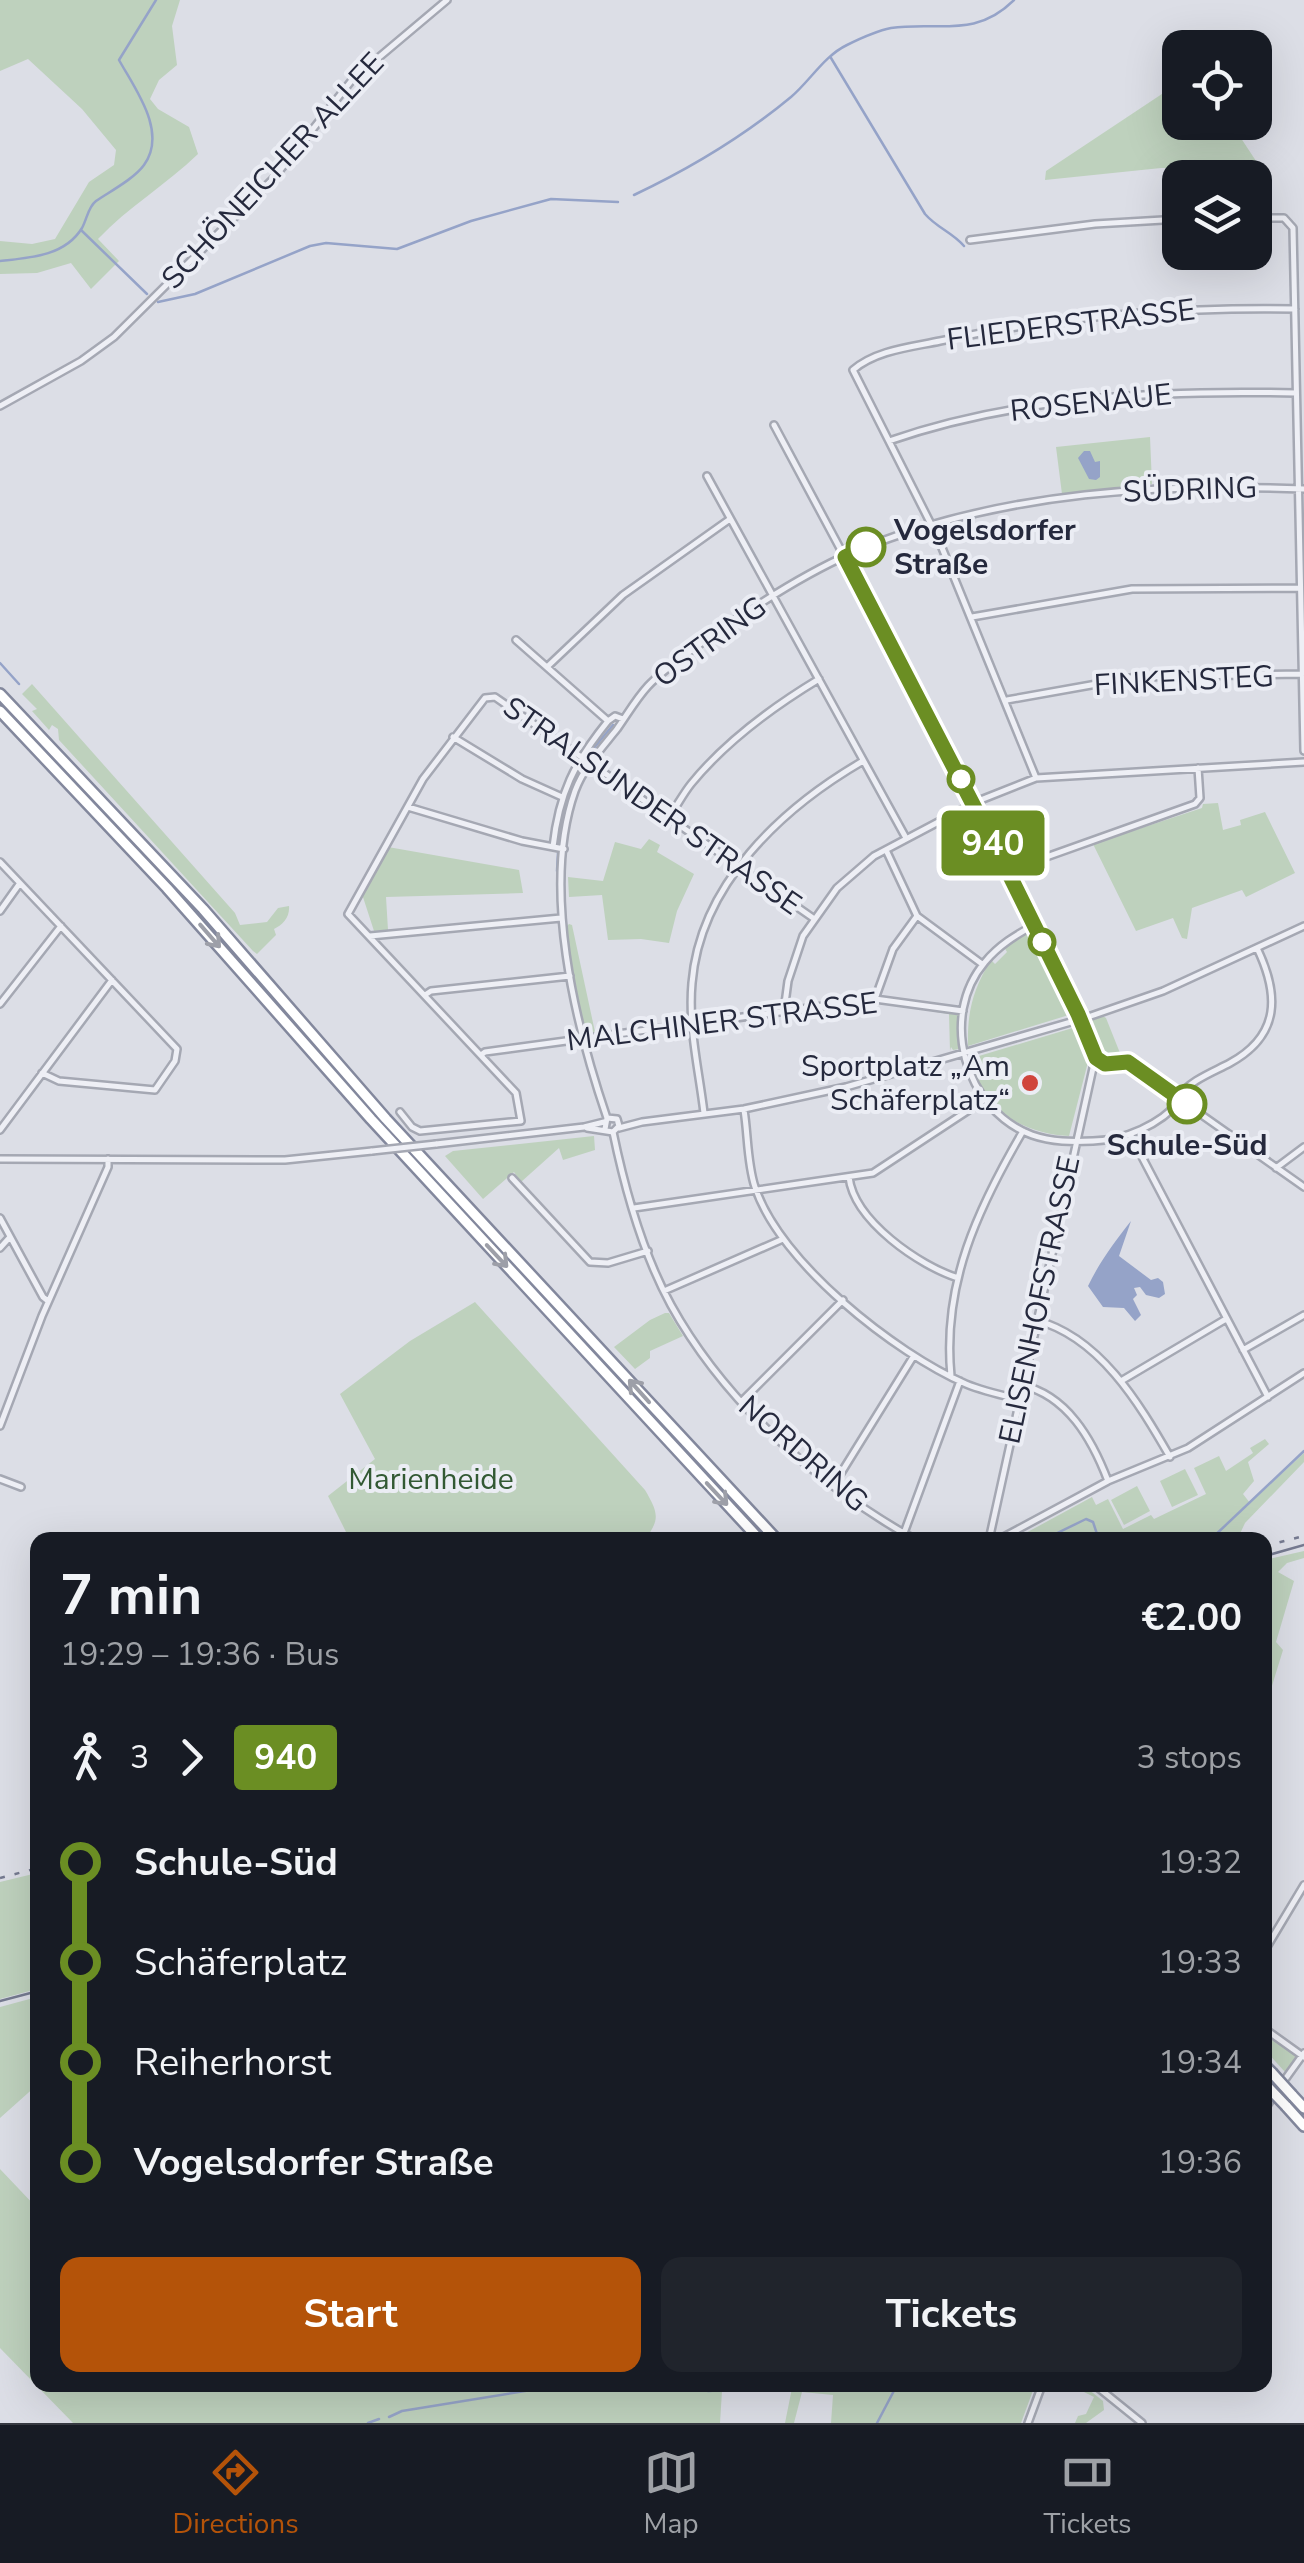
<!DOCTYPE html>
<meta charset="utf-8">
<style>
:root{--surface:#171b24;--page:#20242c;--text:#f1f3f6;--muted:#9ea1a6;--line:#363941;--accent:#b45309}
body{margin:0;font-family:"Nunito Sans",sans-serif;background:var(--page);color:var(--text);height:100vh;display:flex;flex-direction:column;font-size:38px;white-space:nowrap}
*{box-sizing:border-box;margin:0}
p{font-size:32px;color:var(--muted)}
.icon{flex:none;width:55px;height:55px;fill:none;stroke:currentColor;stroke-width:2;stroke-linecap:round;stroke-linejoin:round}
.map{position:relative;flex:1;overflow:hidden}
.side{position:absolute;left:30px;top:1532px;width:1242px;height:860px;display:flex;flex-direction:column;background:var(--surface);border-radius:20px;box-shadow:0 10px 40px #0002}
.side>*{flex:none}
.badge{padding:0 20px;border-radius:8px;font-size:35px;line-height:65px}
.buttons{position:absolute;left:1162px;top:30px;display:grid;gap:20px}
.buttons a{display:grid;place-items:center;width:110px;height:110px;border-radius:20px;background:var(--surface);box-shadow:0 10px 40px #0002;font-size:50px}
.map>.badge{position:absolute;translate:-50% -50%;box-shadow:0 0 0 5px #fff}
.legs{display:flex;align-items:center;gap:15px;height:110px;padding:0 30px;font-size:32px}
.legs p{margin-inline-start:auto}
.summary{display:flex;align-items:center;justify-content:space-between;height:170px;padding:0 30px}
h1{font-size:55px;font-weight:700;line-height:75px}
.cta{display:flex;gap:20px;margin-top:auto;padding:20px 30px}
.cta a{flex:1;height:115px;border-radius:20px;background:var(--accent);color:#fff;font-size:40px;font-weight:700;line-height:115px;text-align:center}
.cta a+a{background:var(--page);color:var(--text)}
ul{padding:0 30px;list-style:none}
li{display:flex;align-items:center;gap:35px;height:100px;font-size:38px}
li i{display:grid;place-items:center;width:15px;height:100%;margin:0 12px;background:currentColor}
li i::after{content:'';width:25px;height:25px;margin:-12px;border:8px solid;border-radius:50%;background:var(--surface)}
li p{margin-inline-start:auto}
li:first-child i{background:linear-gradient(#0000 50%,currentColor 0)}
li:last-child i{background:linear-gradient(currentColor 50%,#0000 0)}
.menu{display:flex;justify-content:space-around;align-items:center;height:140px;border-top:2px solid var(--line);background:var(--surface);font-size:28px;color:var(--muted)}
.menu a{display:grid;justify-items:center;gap:5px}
.menu .selected{color:var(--accent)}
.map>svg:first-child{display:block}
.green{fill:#bed1bd}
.water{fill:#95a3c8}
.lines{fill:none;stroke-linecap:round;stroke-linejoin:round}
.stream{stroke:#95a3c8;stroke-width:2.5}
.minor-casing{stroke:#a5a8b3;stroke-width:10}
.highway-casing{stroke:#83889d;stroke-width:14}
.minor{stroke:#eeeff5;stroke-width:5}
.highway{stroke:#fff;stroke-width:9}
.tram{stroke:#757a90;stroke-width:2.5}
.rail{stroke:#757a90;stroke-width:2.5;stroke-dasharray:5 10;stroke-linecap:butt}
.minor-bridge-casing{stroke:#a5a8b3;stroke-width:10;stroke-linecap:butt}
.highway-bridge-casing{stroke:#83889d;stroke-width:14;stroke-linecap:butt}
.minor-bridge{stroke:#eeeff5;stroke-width:5}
.highway-bridge{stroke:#fff;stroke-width:9}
.oneway{stroke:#9d9fa8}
.line-1-casing{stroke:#fff;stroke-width:22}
.line-1{stroke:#6b8e23;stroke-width:15}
.stop-1-dot{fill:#fff;stroke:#6b8e23;stroke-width:5}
.poi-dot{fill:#d0443c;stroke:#ebedf4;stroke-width:4}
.labels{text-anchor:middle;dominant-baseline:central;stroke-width:8;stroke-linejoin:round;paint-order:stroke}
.street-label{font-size:30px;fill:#25293d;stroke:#ebedf4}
.stop-label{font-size:30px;font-weight:bold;fill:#25293d;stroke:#ebedf4;text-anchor:start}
.poi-label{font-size:30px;fill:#25293d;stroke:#ebedf4;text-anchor:end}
.park-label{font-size:30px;fill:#325933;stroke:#ebedf4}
</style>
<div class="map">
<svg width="1304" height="2423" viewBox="0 0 1304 2423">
<rect width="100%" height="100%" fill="#dcdee6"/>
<path class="green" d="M0,0H180L172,26L177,65L159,80L150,99L158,109L189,127L198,154C166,185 128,207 98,239L119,261L91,289L71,263L37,273L0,274V241L32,244L55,239L89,182L114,165L116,150L82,109L28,59L0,71Z
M1180,82V122L1231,123L1258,164L1252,168H1161L1045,180L1046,171Z
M1150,437L1152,484L1062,494L1056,447Z
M32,684L235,913L240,925L267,922L278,908L289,906C290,917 283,925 274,929L276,935L257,954L253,951L59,740L58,729L52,725L49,730L32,711L37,709L22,694Z
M1218,803L1223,830L1241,825L1240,820L1265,812L1295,873L1246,897L1242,890L1192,908L1187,939L1182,938L1173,918L1136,931L1093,844L1202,808L1203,804Z
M649,839L660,845L657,852L694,874L677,911L669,943L641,939L608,940L602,895L569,897L568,877L603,881L615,842L641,849Z
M388,847L519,870L523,893L386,897L388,930L374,931L362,894Z
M569,924L572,925L595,1032L609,1033L588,1035L585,1032L566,938L565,928Z
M1031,932L1072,1014L968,1046C967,1012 973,989 991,960L995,964L1007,952L1004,947Z
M936,1009L959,1013V1049L953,1050L951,1047L950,1051L949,1014L936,1012Z
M1101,1015L1106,1018L1122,1058L1107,1062L1099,1058L1086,1024L1088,1020Z
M1076,1027L1088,1062L1069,1136C1023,1134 977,1107 969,1059Z
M594,1136L595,1150L563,1160L559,1148L521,1182L514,1172L483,1199L445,1156L453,1151Z
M475,1302L645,1490C658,1512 661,1520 644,1540H350L328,1496L375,1459L340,1394L410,1341Z
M665,1313H669L683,1336L650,1351V1358L635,1369L614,1347L650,1320Z
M1265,1439L1269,1444L1248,1462L1254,1481L1243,1494L1250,1503L1304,1453V1462L1245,1523L1237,1540H1013L1092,1497L1096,1505L1108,1499L1123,1529L1151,1515L1154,1519L1206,1494L1194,1468L1219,1456L1226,1471L1253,1453L1250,1448Z
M1185,1469L1198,1495L1172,1507L1160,1481Z
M1137,1486L1150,1511L1124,1525L1111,1500Z
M1304,1551V1558L1287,1563L1278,1572L1294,1581L1276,1642L1283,1650L1271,1689L1265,1685V1560Z
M37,1873V1989L0,1999V1882Z
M37,1997V2085L0,2118V2007Z
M1265,2034L1297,2057L1285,2072L1265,2050Z
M0,2169L37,2208L38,2385H1035L1021,2423H831L833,2395L802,2392L794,2423H785L792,2388L722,2391L720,2423H73L0,2348Z
M1083,2385L1103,2401L1104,2410L1086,2423H1075L1078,2416L1086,2414L1094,2397L1078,2389Z"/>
<path class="water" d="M1084,451H1090L1095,462L1100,461V477L1096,480L1089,479L1078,458Z
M1131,1221L1119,1256L1151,1280L1158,1278L1163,1282L1165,1294L1159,1298L1146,1295L1140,1287L1134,1288L1137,1295L1133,1299L1141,1315L1135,1321L1124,1308L1103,1307L1088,1286C1099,1263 1115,1241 1131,1221Z"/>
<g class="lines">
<path class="stream" d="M831,58L925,214C937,228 952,232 964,246
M634,195C689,169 744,136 791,97C810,81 824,56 847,45C861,38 876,31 891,28C938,21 975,39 1014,0
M81,230L147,294
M0,261C30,258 65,256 82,228C87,219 88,207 96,201C109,192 134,179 144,165C168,132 135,89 119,60L156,0
M158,302L195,294L310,246L326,243L397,249L471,221L551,199L618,202
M0,663L19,684
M588,755L613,725
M559,841L567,797L581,765
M557,871L558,853
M1043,1540L1086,1519L1093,1522L1099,1540
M1210,1540L1304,1451
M809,2387L831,2390L836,2385
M708,2391L798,2386
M389,2417L402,2411L531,2390H704
M368,2423L379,2419
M877,2423L897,2385"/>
<defs>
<path id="minor" d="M1255,218H1284L1293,228L1304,751
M970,240L1095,224L1180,219
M0,406L81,361L114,337L273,179L352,80L447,0
M774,425L925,707L1078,1014L1098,1062
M889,441C1019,396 1159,390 1296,393
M707,476L906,838
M972,617L1132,589L1300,588
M516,640L608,721L615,716L623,719
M547,667L623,595L730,519
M1007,700L1136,677L1302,674
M453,737L522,779L562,797
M1036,778L938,538L853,370C876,350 912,347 940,341C1057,316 1176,307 1295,309
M408,807L522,841L564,849
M669,817C677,806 683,794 691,784C726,741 771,708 819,679
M553,847C559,793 574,763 608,721
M886,850L917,916L982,964
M0,862L177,1049L175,1061L155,1090L59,1081L42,1073
M1007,871L1195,804L1200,798L1198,768
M0,911L20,883
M1034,925C1016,935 999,945 985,962C938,1017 965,1110 1032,1135C1052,1142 1072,1142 1093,1141C1125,1140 1160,1125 1181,1100
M370,936L561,918
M425,995L431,991L570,976
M875,999L893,949L917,916
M0,1004L61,926
M784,1011L788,981L803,936L837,888L874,856L978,801L1036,778L1304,762
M481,1055L485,1052L875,999L963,1011
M1098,1062L1105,1065L1128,1063L1304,1187
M1178,1097C1191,1080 1211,1073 1230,1063C1281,1035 1279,994 1257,948
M744,1110C748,1134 747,1163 755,1187C780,1263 895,1353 966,1384C983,1391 1001,1395 1018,1399
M400,1112L412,1127L420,1131L521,1121L516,1093L348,914L423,779L485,698L495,697L813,918
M704,1113C699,1070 688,1027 692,983C700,884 782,808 863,761
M607,1118C575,1024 541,887 575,791C584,767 601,749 617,729C627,715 636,699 648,686C665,668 687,654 707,639C758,604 814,567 871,545C1009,492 1159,483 1304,489
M587,1128L613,1132L619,1126L617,1119L607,1118L605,1129
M619,1128L642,1122L744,1109L846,1087L1088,1017L1163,991L1304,926
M0,1130L112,980
M613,1132C625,1190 643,1254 671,1305C725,1403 820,1487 916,1540
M1130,1134L1268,1397
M436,1144L584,1127L604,1122
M0,1159L285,1160L372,1151
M1276,1168L1304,1147
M849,1177C854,1221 920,1266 958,1278
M512,1178L590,1262L608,1263L648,1251
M634,1208L873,1173L984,1100
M0,1218L43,1297L48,1301
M0,1248L10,1237
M664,1291L783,1239
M1035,1320C1099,1336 1139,1403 1170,1457
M1243,1350L1304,1315
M951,1376C942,1284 978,1208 1023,1131
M1121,1381L1226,1319
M1021,1385C1067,1395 1092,1439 1108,1481
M741,1402L843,1300
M0,1426L42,1316L108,1167V1159
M0,1479L21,1487
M833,1486L913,1357
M904,1533L960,1381
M989,1540L1093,1068L1098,1062
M998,1540L1108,1481L1188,1448L1304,1373
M1265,1950L1304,1885
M1265,2029L1304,2057
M1286,2078L1304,2053
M1265,2109L1270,2101
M1095,2385L1142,2423
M1028,2423L1042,2385"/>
<path id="highway" d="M0,694L203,909L386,1119L777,1540
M0,711L167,888L371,1119L760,1540
M1265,2066L1272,2073
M1292,2095L1304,2108
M1286,2106L1304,2126"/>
</defs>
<use href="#minor" class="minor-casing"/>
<use href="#highway" class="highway-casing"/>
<use href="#minor" class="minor"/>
<use href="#highway" class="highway"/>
<path class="tram" d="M1265,1556L1304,1545
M0,2001L38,1991"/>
<path class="rail" d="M1265,1546L1304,1536
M0,1878L38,1868"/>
<defs>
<path id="minor-bridge" d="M372,1151L436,1144"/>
<path id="highway-bridge" d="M1272,2073L1292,2095
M1265,2084L1286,2106"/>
</defs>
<use href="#minor-bridge" class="minor-bridge-casing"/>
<use href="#highway-bridge" class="highway-bridge-casing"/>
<use href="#minor-bridge" class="minor-bridge"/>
<use href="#highway-bridge" class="highway-bridge"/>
</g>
<defs><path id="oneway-shaft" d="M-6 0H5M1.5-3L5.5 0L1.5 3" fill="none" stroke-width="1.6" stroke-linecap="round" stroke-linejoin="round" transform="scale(2.5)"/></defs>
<g class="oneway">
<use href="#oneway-shaft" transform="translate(210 936) rotate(49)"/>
<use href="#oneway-shaft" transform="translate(497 1256) rotate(47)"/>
<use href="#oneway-shaft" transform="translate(639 1391) rotate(-132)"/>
<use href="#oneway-shaft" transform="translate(717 1494) rotate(47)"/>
</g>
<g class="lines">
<defs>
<path id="line-1" d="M866,547L845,557L1008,872L1078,1014L1096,1058L1105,1064L1128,1062L1187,1104"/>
</defs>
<use href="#line-1" class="line-1-casing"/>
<use href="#line-1" class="line-1"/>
</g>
<g class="stop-1-dot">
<circle cx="866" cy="547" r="18"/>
<circle cx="961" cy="779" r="12"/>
<circle cx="1042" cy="942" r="12"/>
<circle cx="1187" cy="1104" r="18"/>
</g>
<circle class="poi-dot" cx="1030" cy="1083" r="10"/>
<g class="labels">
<g class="street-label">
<text transform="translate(273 171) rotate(-47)">SCHÖNEICHER ALLEE</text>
<text transform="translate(1071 325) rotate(-7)">FLIEDERSTRASSE</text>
<text transform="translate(1091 403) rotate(-6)">ROSENAUE</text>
<text transform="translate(1190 490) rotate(-2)">SÜDRING</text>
<text transform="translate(710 642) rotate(-36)">OSTRING</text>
<text transform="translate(1184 681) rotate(-3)">FINKENSTEG</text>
<text transform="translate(652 806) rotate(35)">STRALSUNDER STRASSE</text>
<text transform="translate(722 1022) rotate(-7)">MALCHINER STRASSE</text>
<text transform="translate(1040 1300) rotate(-78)">ELISENHOFSTRASSE</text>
<text transform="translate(803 1454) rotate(41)">NORDRING</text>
</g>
<g class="stop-label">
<text x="894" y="530">Vogelsdorfer<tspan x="894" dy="34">Straße</tspan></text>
<text x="1187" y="1145" text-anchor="middle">Schule-Süd</text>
</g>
<g class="poi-label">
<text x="1010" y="1066">Sportplatz „Am<tspan x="1010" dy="34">Schäferplatz“</tspan></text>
</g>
<g class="park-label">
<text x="431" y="1479">Marienheide</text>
</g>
</g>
</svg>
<div class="buttons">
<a><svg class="icon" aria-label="locate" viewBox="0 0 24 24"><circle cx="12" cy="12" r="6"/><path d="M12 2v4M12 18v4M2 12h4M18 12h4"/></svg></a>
<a><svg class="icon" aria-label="layers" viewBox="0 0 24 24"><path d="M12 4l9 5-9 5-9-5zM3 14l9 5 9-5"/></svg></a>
</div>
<b class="badge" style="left:993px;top:843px;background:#6b8e23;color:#fff">940</b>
<section class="side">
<div class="summary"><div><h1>7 min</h1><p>19:29 – 19:36 · Bus</p></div><b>€2.00</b></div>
<div class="legs"><svg class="icon" aria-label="walk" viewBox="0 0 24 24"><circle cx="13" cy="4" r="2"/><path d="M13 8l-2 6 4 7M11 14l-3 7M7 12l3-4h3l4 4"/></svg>3<svg class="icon" aria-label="forward" viewBox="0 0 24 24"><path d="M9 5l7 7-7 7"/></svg><b class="badge" style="background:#6b8e23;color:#fff">940</b><p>3 stops</p></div>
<ul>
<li><i style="color:#6b8e23"></i><b>Schule-Süd</b><p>19:32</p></li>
<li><i style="color:#6b8e23"></i><span>Schäferplatz</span><p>19:33</p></li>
<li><i style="color:#6b8e23"></i><span>Reiherhorst</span><p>19:34</p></li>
<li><i style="color:#6b8e23"></i><b>Vogelsdorfer Straße</b><p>19:36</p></li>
</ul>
<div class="cta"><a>Start</a><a>Tickets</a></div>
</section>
</div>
<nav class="menu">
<a class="selected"><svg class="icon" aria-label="directions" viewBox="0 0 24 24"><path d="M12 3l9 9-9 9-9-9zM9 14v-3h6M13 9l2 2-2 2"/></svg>Directions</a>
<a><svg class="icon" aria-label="map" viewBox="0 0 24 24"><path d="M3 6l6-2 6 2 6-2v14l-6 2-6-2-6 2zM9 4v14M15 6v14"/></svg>Map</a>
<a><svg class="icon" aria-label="tickets" viewBox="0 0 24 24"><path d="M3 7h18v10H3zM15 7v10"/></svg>Tickets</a>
</nav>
